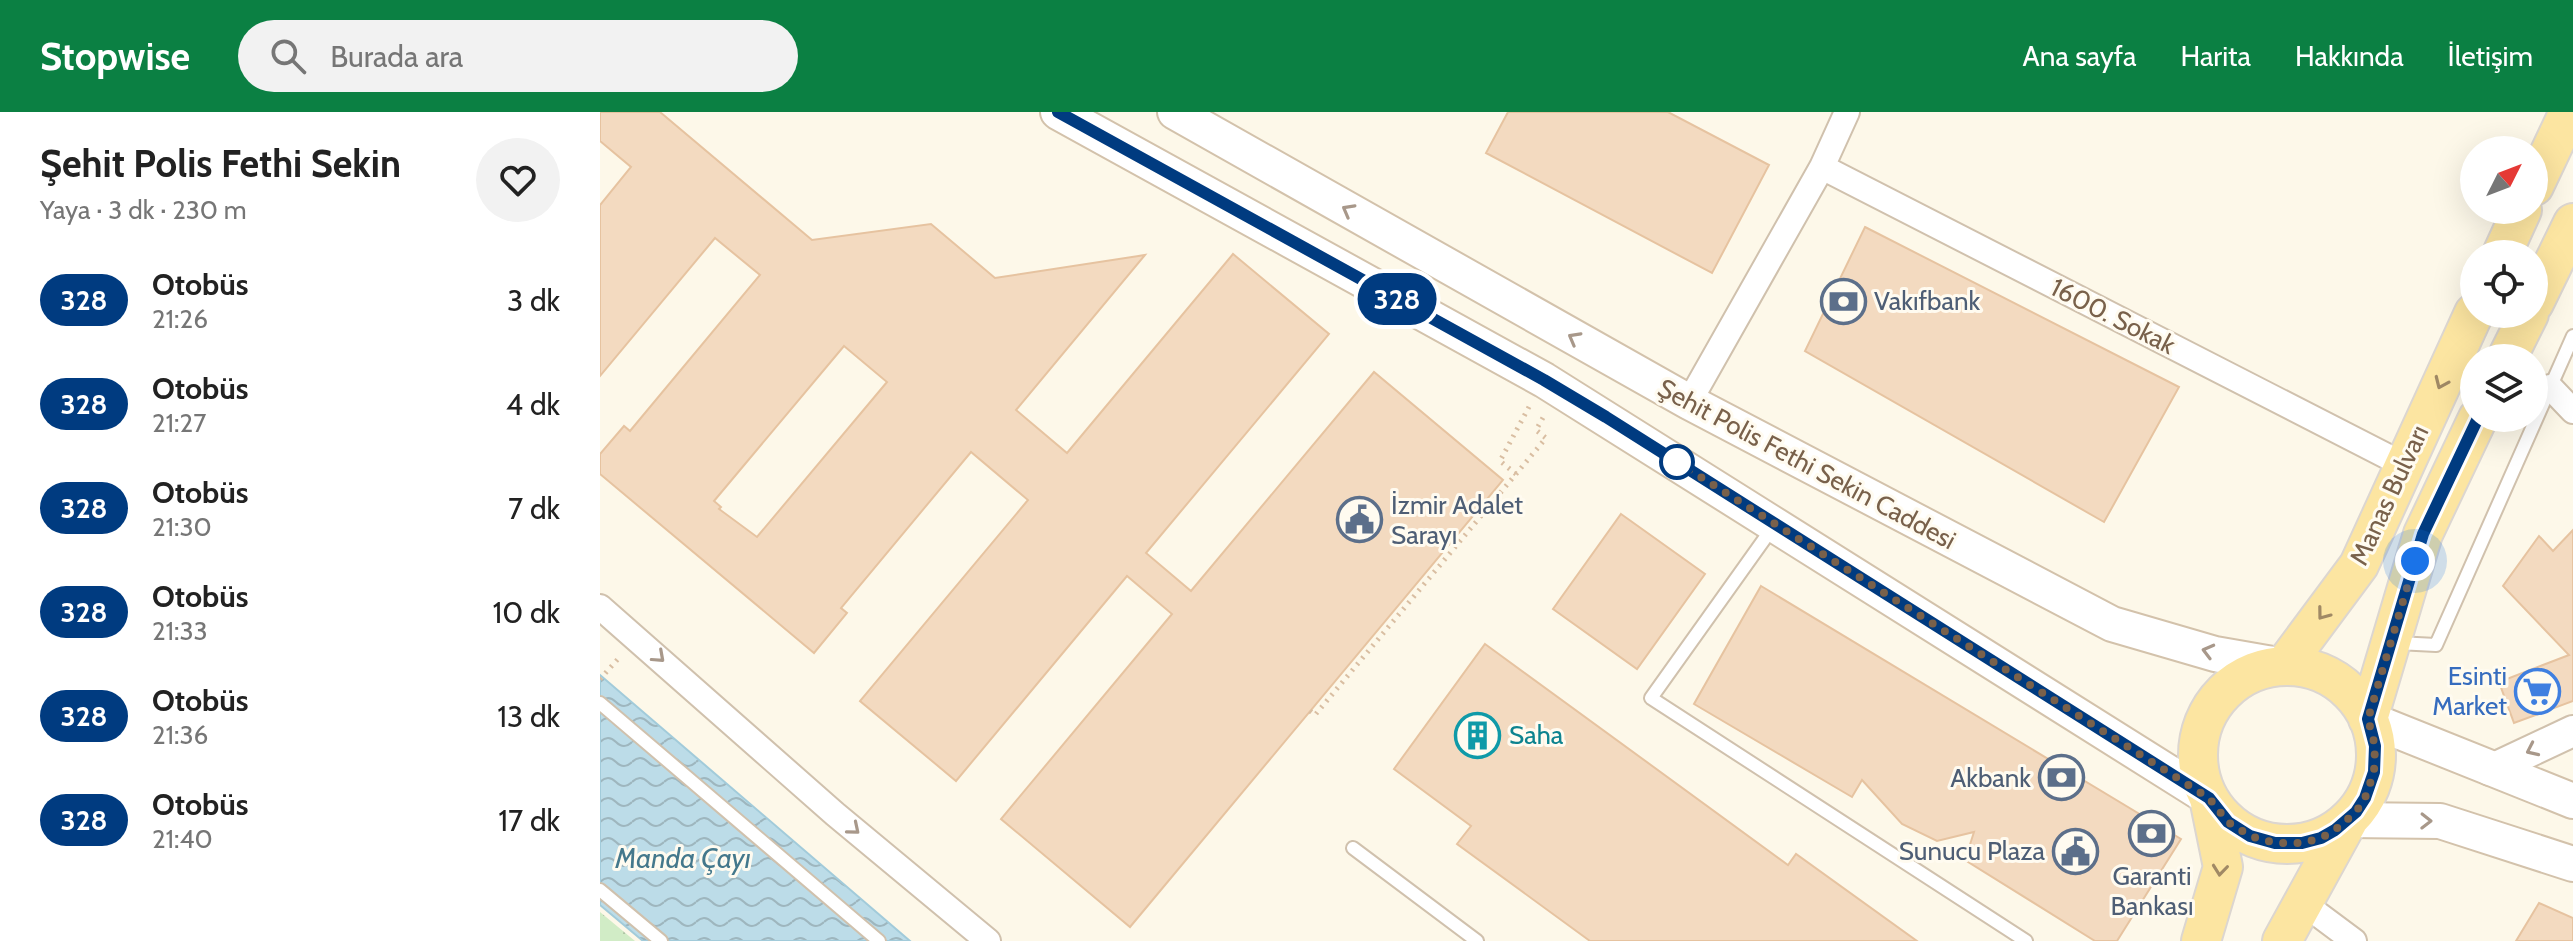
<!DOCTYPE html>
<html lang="tr">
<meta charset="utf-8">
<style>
:root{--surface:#fff;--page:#f2f2f2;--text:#222;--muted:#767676;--accent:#0b8043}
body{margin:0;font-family:Cabin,sans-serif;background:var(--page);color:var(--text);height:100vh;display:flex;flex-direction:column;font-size:30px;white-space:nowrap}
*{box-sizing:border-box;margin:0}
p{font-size:26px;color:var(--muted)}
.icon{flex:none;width:44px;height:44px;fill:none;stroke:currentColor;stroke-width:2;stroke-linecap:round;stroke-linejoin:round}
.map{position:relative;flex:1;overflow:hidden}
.details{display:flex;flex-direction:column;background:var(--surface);width:600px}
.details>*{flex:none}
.badge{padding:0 16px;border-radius:26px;font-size:28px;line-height:52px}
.needle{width:52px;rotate:48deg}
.controls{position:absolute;left:1860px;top:24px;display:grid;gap:16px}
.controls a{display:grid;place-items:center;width:88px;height:88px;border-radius:50%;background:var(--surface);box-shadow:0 8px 32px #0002;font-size:40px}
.you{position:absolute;width:40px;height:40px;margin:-20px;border:6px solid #fff;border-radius:50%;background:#1a73e8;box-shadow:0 0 0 12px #1a73e833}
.map>.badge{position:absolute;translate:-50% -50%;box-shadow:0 0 0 4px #fff}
.round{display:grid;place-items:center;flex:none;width:84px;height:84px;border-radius:42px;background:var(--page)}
.headline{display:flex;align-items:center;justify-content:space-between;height:136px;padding:0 40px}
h1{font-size:38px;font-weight:800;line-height:60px}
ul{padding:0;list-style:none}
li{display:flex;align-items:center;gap:24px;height:104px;padding:0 40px}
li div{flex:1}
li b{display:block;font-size:30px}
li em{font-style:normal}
li .badge{min-width:88px;font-weight:700;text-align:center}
header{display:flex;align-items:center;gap:48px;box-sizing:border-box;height:112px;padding:0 40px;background:var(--accent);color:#fff}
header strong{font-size:38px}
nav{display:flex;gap:44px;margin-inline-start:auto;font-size:28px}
.search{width:560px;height:72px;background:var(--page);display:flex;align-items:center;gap:20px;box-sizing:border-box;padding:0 28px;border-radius:44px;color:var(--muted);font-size:30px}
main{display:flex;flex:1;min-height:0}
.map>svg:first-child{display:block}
.park{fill:url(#park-crowns)}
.water{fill:url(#water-waves);stroke:#a2cbda;stroke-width:2}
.building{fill:#f3dac0;stroke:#e6c3a0;stroke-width:2;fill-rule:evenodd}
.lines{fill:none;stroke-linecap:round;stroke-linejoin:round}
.service-casing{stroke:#d0c1ad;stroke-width:16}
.minor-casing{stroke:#d0c1ad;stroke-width:28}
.tertiary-casing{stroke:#d0c1ad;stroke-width:34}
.secondary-casing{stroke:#d3c2ab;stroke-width:38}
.primary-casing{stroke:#dcd6d0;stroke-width:42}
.path{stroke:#d9bea2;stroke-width:5;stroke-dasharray:2 6;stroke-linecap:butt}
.service{stroke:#fff;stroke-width:12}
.minor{stroke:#fff;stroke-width:24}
.tertiary{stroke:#fff;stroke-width:30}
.secondary{stroke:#fff;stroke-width:34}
.primary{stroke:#fce5a1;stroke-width:38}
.oneway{stroke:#a8988a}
.oneway2{stroke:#a08965}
.line-casing{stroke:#fff;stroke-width:18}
.line{stroke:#003b80;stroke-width:12}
.walk{stroke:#79614b;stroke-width:8;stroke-dasharray:0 14.4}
.stop-dot{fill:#fff;stroke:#003b80;stroke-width:4}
.labels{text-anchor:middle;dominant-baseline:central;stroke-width:6;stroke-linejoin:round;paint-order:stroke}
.service-label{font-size:26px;fill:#4e5e75;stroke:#fffbf0;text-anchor:start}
.street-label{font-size:26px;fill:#79614b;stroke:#fffbf0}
.shop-label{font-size:26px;fill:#366cbe;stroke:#fffbf0;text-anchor:end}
.culture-label{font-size:26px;fill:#0d838f;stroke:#fffbf0;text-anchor:start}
.water-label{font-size:28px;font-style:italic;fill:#44788c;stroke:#fffbf0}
</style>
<header>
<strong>Stopwise</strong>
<div class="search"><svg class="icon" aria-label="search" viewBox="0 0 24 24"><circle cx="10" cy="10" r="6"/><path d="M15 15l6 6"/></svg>Burada ara</div>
<nav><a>Ana sayfa</a><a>Harita</a><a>Hakkında</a><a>İletişim</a></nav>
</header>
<main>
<section class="details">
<div class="headline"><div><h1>Şehit Polis Fethi Sekin</h1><p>Yaya · 3 dk · 230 m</p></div><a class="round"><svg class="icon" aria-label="heart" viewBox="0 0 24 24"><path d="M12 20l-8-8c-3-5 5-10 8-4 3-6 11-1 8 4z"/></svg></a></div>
<ul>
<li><span class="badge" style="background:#003b80;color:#fff">328</span><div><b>Otobüs</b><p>21:26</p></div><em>3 dk</em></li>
<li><span class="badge" style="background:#003b80;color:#fff">328</span><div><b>Otobüs</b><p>21:27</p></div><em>4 dk</em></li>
<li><span class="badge" style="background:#003b80;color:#fff">328</span><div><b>Otobüs</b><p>21:30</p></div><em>7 dk</em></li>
<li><span class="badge" style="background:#003b80;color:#fff">328</span><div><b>Otobüs</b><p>21:33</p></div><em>10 dk</em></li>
<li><span class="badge" style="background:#003b80;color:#fff">328</span><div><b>Otobüs</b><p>21:36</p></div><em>13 dk</em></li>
<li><span class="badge" style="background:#003b80;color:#fff">328</span><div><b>Otobüs</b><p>21:40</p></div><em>17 dk</em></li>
</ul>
</section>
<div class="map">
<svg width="1973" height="829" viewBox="0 0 1973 829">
<defs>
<pattern id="park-crowns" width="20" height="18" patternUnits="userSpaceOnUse" patternTransform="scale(2)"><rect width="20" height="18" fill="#d1ecc6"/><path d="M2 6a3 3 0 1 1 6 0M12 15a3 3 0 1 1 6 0" fill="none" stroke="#aec3a3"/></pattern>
<pattern id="water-waves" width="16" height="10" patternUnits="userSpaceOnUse" patternTransform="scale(2)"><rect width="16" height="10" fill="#bcdce8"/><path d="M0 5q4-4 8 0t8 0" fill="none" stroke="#9eb6be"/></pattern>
</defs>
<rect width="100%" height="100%" fill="#fdf8e9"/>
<path class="park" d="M0,800L35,829H0Z"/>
<path class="water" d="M0,563L310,829H43L0,793Z"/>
<path class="building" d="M0,0H60L212,128L331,112L395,166L545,143L416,298L467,341L633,142L729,222L546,441L591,479L774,260L903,368L530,815L401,707L572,502L527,464L356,669L260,589L428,388L371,340L241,496L247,501L214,541L0,362V342L24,314L30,319L160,163L115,126L0,264V93L31,55L0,29ZM244,234L287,270L157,425L119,397L121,395L114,389Z
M908,0H1068L1169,53L1112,161L886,41Z
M1265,115L1579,275L1504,410L1205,239Z
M1021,402L1105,462L1037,557L953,497Z
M1973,418V589L1914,611L1899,570L1969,543L1903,474L1939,424L1953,439Z
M1161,474L1581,727L1517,829H1495L1365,748L1374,720L1337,729L1302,712L1262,668L1252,685L1094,592Z
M885,532L1188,753L1196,742L1317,829H990L857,732L871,714L794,657Z
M1939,791L1973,806V829H1916Z"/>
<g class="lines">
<defs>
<path id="service" d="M1173,415L1051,586L1426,829
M1797,531L1836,533L1973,224
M0,591L279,829
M753,736L877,829
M0,778L61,829"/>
<path id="minor" d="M1222,55L1804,353
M1950,275L1973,299
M1089,290L1222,55L1247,0
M0,495L235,702L388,829
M1703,791L1754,829"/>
<path id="tertiary" d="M1890,658L1973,619"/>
<path id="secondary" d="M458,0L944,268L1609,686
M575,0L1089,290L1512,512L1615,542L1684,554
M1768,607L1973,689
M1748,708L1840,709L1973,752"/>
<path id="primary" d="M1934,74L1969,0
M1902,142L1922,98
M1934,191L1973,111
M1907,246L1929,202
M1684,554L1759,453L1874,201
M1598 643a89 89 0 1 1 178 0a89 89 0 1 1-178 0Z
M1768,607L1823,422L1878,306
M1601,829L1623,755L1609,686
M1682,829L1748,709"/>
</defs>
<use href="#service" class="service-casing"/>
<use href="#minor" class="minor-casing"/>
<use href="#tertiary" class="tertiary-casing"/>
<use href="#secondary" class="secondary-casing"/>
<use href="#primary" class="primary-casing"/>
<path class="path" d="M916,362L900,349L930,293
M0,567L18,547
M710,599L715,603L946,326L936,318L945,302"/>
<use href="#service" class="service"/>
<use href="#minor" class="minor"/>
<use href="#tertiary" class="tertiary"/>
<use href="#secondary" class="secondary"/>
<use href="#primary" class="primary"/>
</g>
<defs><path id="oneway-chevron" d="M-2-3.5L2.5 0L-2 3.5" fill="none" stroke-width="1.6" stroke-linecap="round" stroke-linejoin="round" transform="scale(2)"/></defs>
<g class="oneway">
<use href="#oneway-chevron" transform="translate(748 98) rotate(-151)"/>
<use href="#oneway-chevron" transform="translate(974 226) rotate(-151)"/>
<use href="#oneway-chevron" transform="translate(1608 539) rotate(-165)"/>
<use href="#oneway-chevron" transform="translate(59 545) rotate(42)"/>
<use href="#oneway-chevron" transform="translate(1932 638) rotate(155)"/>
<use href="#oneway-chevron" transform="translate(1826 709) rotate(1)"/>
<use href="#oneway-chevron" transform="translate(254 717) rotate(40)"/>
</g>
<g class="oneway2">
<use href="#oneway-chevron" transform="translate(1841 271) rotate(114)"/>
<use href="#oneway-chevron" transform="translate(1723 502) rotate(127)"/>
<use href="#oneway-chevron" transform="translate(1620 758) rotate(96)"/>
</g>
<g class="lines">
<defs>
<path id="line" d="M458,0L944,268L1006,305L1609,686L1628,710L1650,724L1675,731H1702L1721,726L1735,718L1756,700L1765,686L1774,660L1775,634L1768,607L1823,422L1878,306"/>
</defs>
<use href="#line" class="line-casing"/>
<use href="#line" class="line"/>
<path class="walk" d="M1077,350L1609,686L1628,710L1650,724L1675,731H1702L1721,726L1735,718L1756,700L1765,686L1774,660L1775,634L1768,607L1815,449"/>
</g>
<defs>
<symbol id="bank-ring" viewBox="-11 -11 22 22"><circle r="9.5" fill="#fffbf0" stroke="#5c6f8a" stroke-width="1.5"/><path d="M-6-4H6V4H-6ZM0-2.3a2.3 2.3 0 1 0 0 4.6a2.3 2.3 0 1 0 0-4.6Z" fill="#5c6f8a"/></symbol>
<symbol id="civic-ring" viewBox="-11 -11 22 22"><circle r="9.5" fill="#fffbf0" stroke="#5c6f8a" stroke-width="1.5"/><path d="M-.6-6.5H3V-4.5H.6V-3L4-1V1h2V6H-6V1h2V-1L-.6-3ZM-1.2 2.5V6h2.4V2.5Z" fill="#5c6f8a"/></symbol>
<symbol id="supermarket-ring" viewBox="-11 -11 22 22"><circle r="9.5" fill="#fffbf0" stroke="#3f7fe0" stroke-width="1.5"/><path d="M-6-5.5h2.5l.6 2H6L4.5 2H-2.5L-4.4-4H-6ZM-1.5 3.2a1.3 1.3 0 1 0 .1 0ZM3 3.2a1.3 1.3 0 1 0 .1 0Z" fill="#3f7fe0"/></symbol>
<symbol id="building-ring" viewBox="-11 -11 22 22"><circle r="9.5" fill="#fffbf0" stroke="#0f9aa8" stroke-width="1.5"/><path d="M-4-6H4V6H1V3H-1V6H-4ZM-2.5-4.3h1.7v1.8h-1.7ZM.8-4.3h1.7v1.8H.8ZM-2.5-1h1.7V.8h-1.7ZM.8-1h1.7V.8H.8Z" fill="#0f9aa8"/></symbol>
</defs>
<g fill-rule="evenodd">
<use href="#bank-ring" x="1218" y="164" width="51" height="51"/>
<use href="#civic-ring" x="734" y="382" width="51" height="51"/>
<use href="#supermarket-ring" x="1912" y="554" width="51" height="51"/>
<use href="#building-ring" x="852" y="598" width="51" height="51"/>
<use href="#bank-ring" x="1436" y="640" width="51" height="51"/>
<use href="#bank-ring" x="1526" y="696" width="51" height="51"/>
<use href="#civic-ring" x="1450" y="714" width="51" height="51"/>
</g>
<circle class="stop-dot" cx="1077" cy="350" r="16"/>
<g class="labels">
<g class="service-label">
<text x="1274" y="189">Vakıfbank</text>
<text x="791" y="393">İzmir Adalet<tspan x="791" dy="30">Sarayı</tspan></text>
<text x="1431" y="666" text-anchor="end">Akbank</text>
<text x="1445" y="739" text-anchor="end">Sunucu Plaza</text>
<text x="1552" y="764" text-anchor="middle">Garanti<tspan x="1552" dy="30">Bankası</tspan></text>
</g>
<g class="street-label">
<text transform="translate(1513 204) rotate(27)">1600. Sokak</text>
<text transform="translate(1207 352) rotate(28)">Şehit Polis Fethi Sekin Caddesi</text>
<text transform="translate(1789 383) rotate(-65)">Manas Bulvarı</text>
</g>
<g class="shop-label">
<text x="1907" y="564">Esinti<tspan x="1907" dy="30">Market</tspan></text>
</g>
<g class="culture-label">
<text x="909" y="623">Saha</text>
</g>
<g class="water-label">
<text x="83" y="746">Manda Çayı</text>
</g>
</g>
</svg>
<div class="controls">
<a><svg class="needle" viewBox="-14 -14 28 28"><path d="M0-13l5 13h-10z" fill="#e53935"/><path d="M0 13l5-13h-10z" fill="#767676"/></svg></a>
<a><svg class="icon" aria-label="locate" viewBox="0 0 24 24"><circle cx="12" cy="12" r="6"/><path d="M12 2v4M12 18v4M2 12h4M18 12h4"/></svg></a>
<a><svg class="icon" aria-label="layers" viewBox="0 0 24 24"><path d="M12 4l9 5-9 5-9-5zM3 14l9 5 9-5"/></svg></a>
</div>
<div class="you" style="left:1815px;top:449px"></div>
<b class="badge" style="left:797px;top:187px;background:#003b80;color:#fff">328</b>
</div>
</main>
